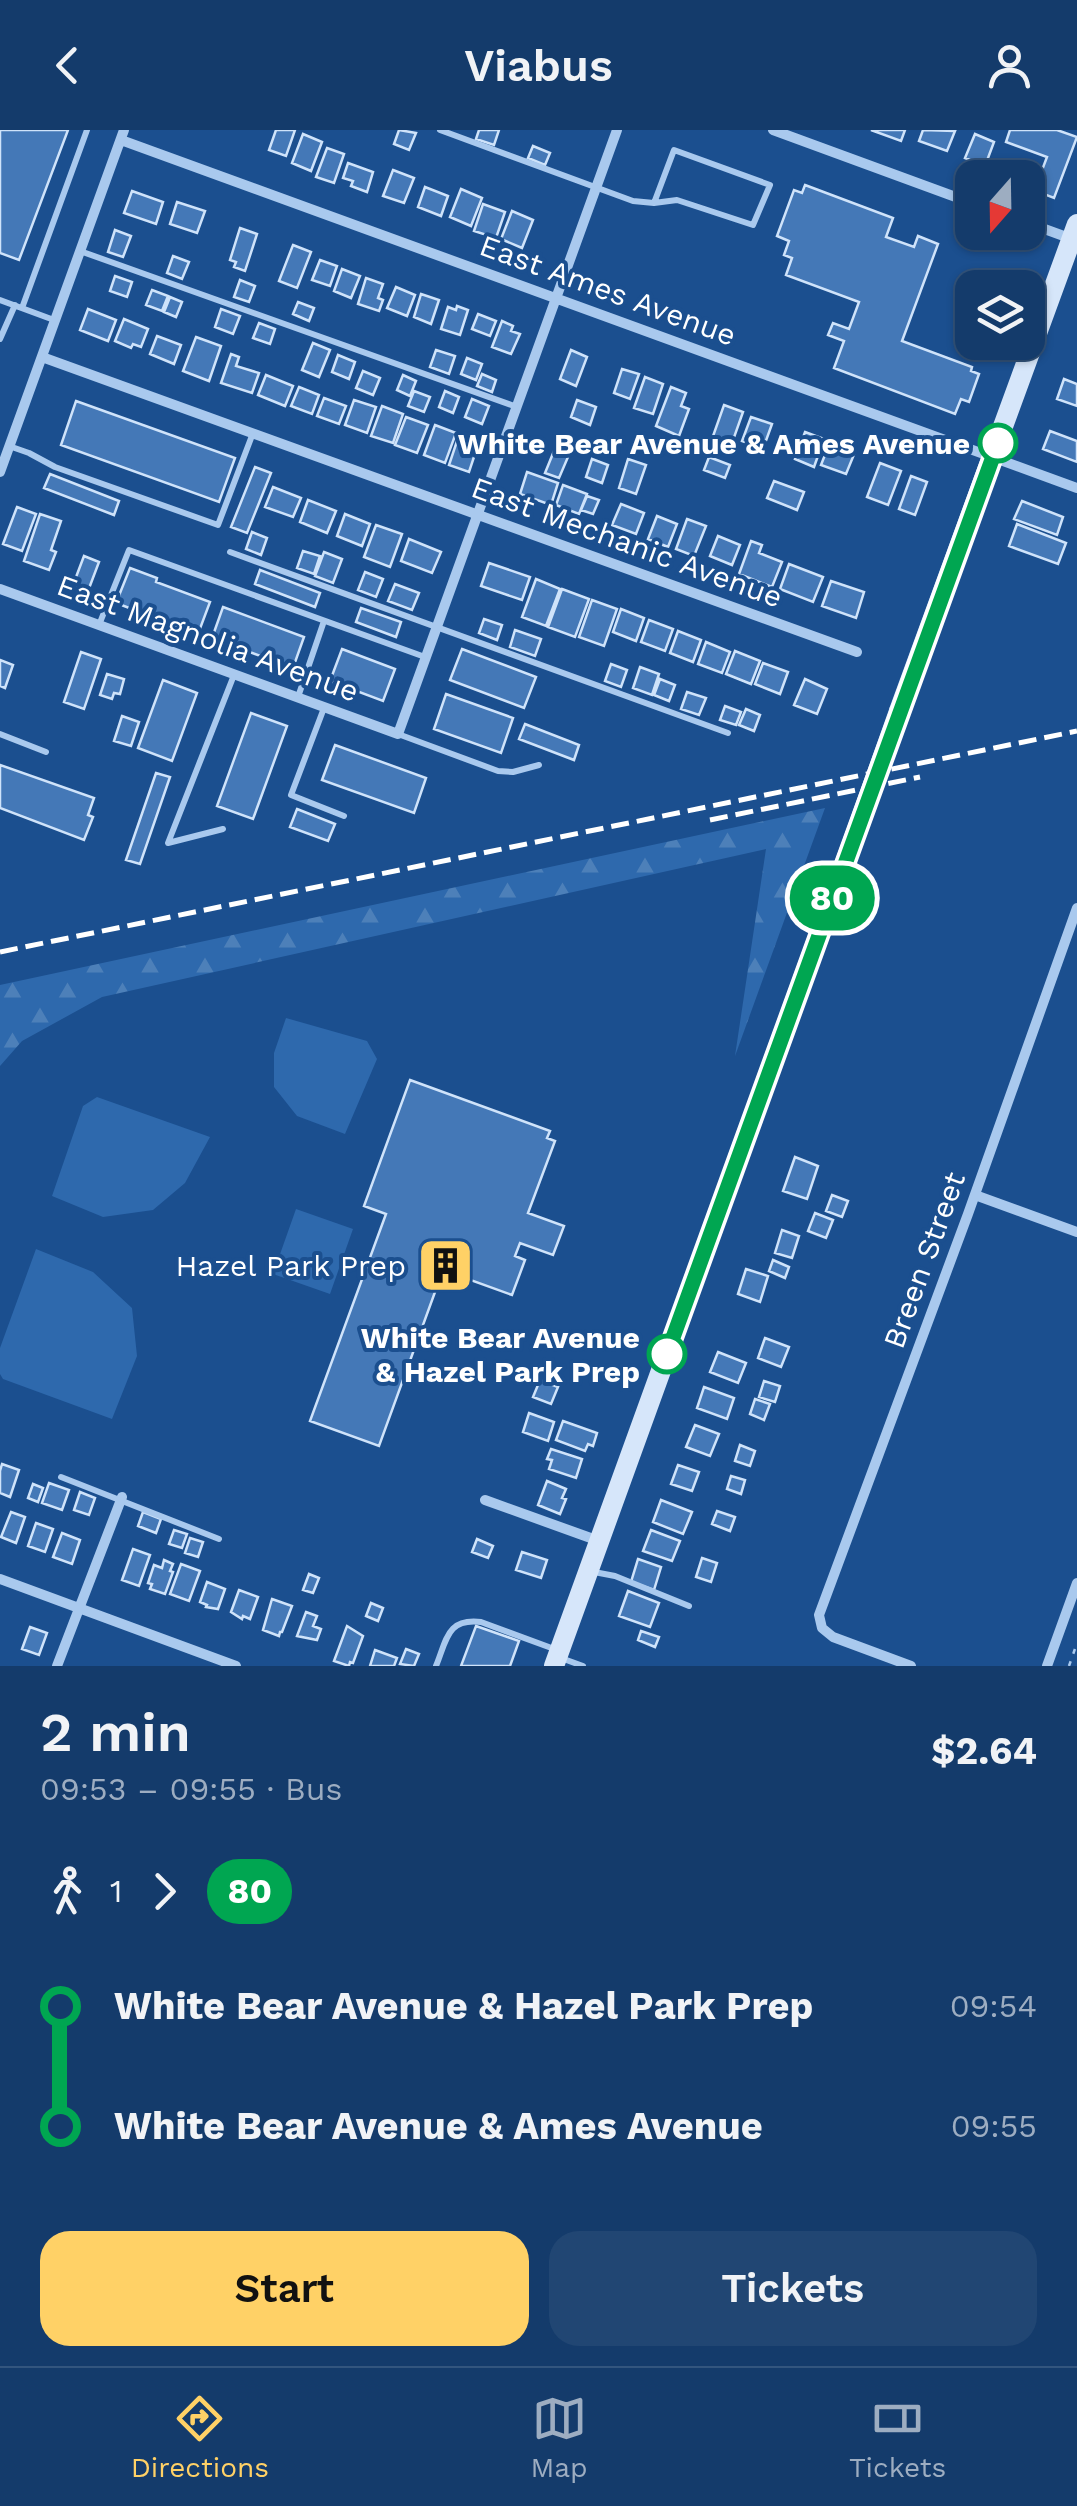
<!DOCTYPE html>
<meta charset="utf-8">
<style>
:root{--surface:#143b6b;--page:#214673;--text:#f1f3f6;--muted:#9dadc1;--line:#33557e;--accent:#ffd166}
body{margin:0;font-family:"Work Sans",sans-serif;background:var(--page);color:var(--text);height:100vh;display:flex;flex-direction:column;font-size:38px;white-space:nowrap}
*{box-sizing:border-box;margin:0}
p{font-size:32px;color:var(--muted)}
.icon{flex:none;width:55px;height:55px;fill:none;stroke:currentColor;stroke-width:2;stroke-linecap:round;stroke-linejoin:round}
.map{position:relative;height:1536px;overflow:hidden}
.drawer{display:flex;flex-direction:column;background:var(--surface);flex:1}
.drawer>*{flex:none}
.badge{padding:0 20px;border-radius:32px;font-size:35px;line-height:65px}
.needle{width:65px;rotate:200deg}
.controls{position:absolute;left:955px;top:30px;display:grid;gap:20px}
.controls a{display:grid;place-items:center;width:90px;height:90px;border-radius:20px;background:var(--surface);box-shadow:0 2px 8px #0004,0 0 0 2px var(--line);font-size:50px}
.map>.badge{position:absolute;translate:-50% -50%;box-shadow:0 0 0 5px #fff}
.legs{display:flex;align-items:center;gap:15px;height:110px;padding:0 40px;font-size:32px}
.legs p{margin-inline-start:auto}
.summary{display:flex;align-items:center;justify-content:space-between;height:170px;padding:0 40px}
h1{font-size:55px;font-weight:600;line-height:75px}
.primary-button{display:flex;gap:20px;margin-top:auto;padding:20px 40px}
.primary-button a{flex:1;height:115px;border-radius:30px;background:var(--accent);color:#111;font-size:40px;font-weight:600;line-height:115px;text-align:center}
.primary-button a+a{background:var(--page);color:var(--text)}
ul{padding:0 40px;list-style:none}
li{display:flex;align-items:center;gap:35px;height:120px;font-size:38px}
li i{display:grid;place-items:center;width:15px;height:100%;margin:0 12px;background:currentColor}
li i::after{content:'';width:25px;height:25px;margin:-12px;border:8px solid;border-radius:50%;background:var(--surface)}
li p{margin-inline-start:auto}
li:first-child i{background:linear-gradient(#0000 50%,currentColor 0)}
li:last-child i{background:linear-gradient(currentColor 50%,#0000 0)}
header{display:flex;justify-content:space-between;align-items:center;height:130px;padding:0 40px;background:var(--surface);font-size:45px;font-weight:600}
.dock{display:flex;justify-content:space-around;align-items:center;height:140px;border-top:2px solid var(--line);background:var(--surface);font-size:28px;color:var(--muted)}
.dock a{display:grid;justify-items:center;gap:5px}
.dock .selected{color:var(--accent)}
.map>svg:first-child{display:block}
.green{fill:#2e69ad}
.forest{fill:url(#forest-firs)}
.building{fill:#4478b7;stroke:#cfe3fa;stroke-width:2.5}
.lines{fill:none;stroke-linecap:round;stroke-linejoin:round}
.path{stroke:#a9c9ee;stroke-width:2.5;stroke-dasharray:5 8;stroke-linecap:butt}
.lane{stroke:#a9c9ee;stroke-width:6}
.street{stroke:#a9c9ee;stroke-width:10}
.secondary{stroke:#d6e6fa;stroke-width:20}
.rail{stroke:#fff;stroke-width:5;stroke-dasharray:18 8;stroke-linecap:butt}
.secondary-bridge{stroke:#d6e6fa;stroke-width:20}
.line-1-casing{stroke:#fff;stroke-width:22}
.line-1{stroke:#00a651;stroke-width:15}
.stop-1-dot{fill:#fff;stroke:#00a651;stroke-width:5}
.labels{text-anchor:middle;dominant-baseline:central;stroke-width:8;stroke-linejoin:round;paint-order:stroke}
.street-label{font-size:30px;fill:#fff;stroke:#1b4f8f}
.stop-label{font-size:30px;font-weight:bold;fill:#fff;stroke:#1b4f8f;text-anchor:end}
.poi-label{font-size:30px;fill:#fff;stroke:#1b4f8f;text-anchor:end}
</style>
<header><svg class="icon" aria-label="back" viewBox="0 0 24 24"><path d="M15 5l-7 7 7 7"/></svg>Viabus<svg class="icon" aria-label="person" viewBox="0 0 24 24"><circle cx="12" cy="8" r="4"/><path d="M4 21q1-7 8-7t8 7"/></svg></header>
<div class="map">
<svg width="1077" height="1536" viewBox="0 0 1077 1536">
<defs>
<pattern id="forest-firs" width="22" height="20" patternUnits="userSpaceOnUse" patternTransform="scale(2.5)"><rect width="22" height="20" fill="#2e69ad"/><path d="M5 1l3.5 6h-7zM16 11l3.5 6h-7z" fill="#4d80b9"/></pattern>
</defs>
<rect width="100%" height="100%" fill="#1b4f8f"/>
<path class="green" d="M286,888L367,911L377,929L345,1004L297,986L274,957V923Z
M97,967L210,1007L185,1053L153,1080L103,1087L52,1066L83,976Z
M296,1079L353,1099L330,1164L273,1144Z
M36,1119L93,1142L132,1178L137,1226L112,1289L3,1249L0,1244V1218Z"/>
<path class="forest" d="M825,678L735,926L766,719L102,867L22,911L0,936V855Z"/>
<path class="building" d="M0,0H68L19,130L0,123Z
M276,0H295L286,26L269,20Z
M399,0L416,3L409,20L394,14Z
M479,0H499L494,15L476,9Z
M871,0H905L901,11Z
M923,0L955,1L947,21L919,11Z
M1010,0H1057L1077,7L1054,68L1028,58V48H1004L1010,31L1041,43L1047,27L1006,12Z
M303,4L322,12L311,41L292,33Z
M975,4L994,12L985,36L965,28Z
M533,16L550,23L545,35L528,28Z
M327,18L344,24L334,53L316,47Z
M348,33L373,42L367,62L351,56L353,51L343,48Z
M393,40L414,48L404,73L383,66Z
M805,55L893,88L886,107L914,117L918,106L938,114L902,211L972,237L971,241L979,244L969,272L961,269L955,284L834,238L844,211L828,205L833,193L849,199L859,172L786,145L792,128L784,125L789,111L777,106L794,60L802,63Z
M425,57L448,66L441,86L418,77Z
M461,59L482,68L471,96L450,87Z
M132,61L163,72L156,94L124,83Z
M177,72L205,81L197,103L170,94Z
M483,74L505,82L496,108L474,101Z
M512,81L533,90L522,118L501,109Z
M240,98L257,104L245,141L234,137L236,132L230,130Z
M115,100L131,106L123,127L108,122Z
M293,115L311,122L297,158L279,151Z
M173,126L189,132L182,149L167,143Z
M320,130L337,136L330,156L312,150Z
M342,139L360,146L351,168L334,161Z
M115,146L132,152L127,167L110,161Z
M366,148L383,154L378,168L383,170L379,181L358,174Z
M240,150L255,156L249,172L234,167Z
M396,157L415,165L407,186L387,178Z
M152,160L168,166L162,181L146,175Z
M421,164L439,170L431,194L414,187Z
M170,167L182,172L176,187L164,182Z
M298,172L314,178L309,191L293,184Z
M457,176L468,180L460,205L441,199L448,177L456,180Z
M88,179L116,190L108,211L80,200Z
M221,179L240,186L233,204L215,197Z
M478,184L496,191L490,206L472,199Z
M124,189L148,199L141,217L133,214L131,218L115,211Z
M502,191L513,196L511,201L520,204L511,224L492,217Z
M259,193L275,199L270,214L253,208Z
M157,206L181,215L174,234L150,224Z
M196,207L221,216L209,251L183,241Z
M313,213L330,220L319,247L302,240Z
M436,220L455,226L449,244L430,237Z
M571,220L587,227L576,256L560,249Z
M231,224L239,227L236,236L259,243L252,263L221,253Z
M338,225L355,232L349,249L332,242Z
M467,228L482,234L476,250L461,244Z
M622,239L639,244L630,269L614,263Z
M363,241L380,248L373,265L356,258Z
M482,244L496,250L492,262L477,256Z
M266,245L293,256L285,276L258,265Z
M403,245L416,251L410,266L397,260Z
M645,247L663,254L653,284L634,278Z
M1064,249L1077,254V276L1057,269Z
M299,257L319,265L312,284L291,276Z
M671,257L686,263L681,276L689,279L679,306L656,296Z
M414,261L430,267L424,282L408,276Z
M445,261L459,267L453,283L439,277Z
M324,268L346,276L339,294L317,286Z
M472,269L489,276L482,294L465,287Z
M354,270L376,277L367,303L345,295Z
M577,270L596,277L590,295L571,287Z
M76,271L235,328L219,372L61,315Z
M724,275L743,282L731,316L712,309Z
M382,276L403,284L393,313L371,306Z
M406,287L428,295L417,323L395,315Z
M751,287L772,294L763,319L742,311Z
M435,295L456,303L445,333L424,325Z
M1050,301L1077,311V332L1043,319Z
M805,302L824,309L814,337L795,329Z
M459,305L479,312L469,342L449,335Z
M830,312L855,322L846,344L821,335Z
M554,321L568,327L559,348L545,343Z
M709,327L730,335L725,348L704,340Z
M592,329L608,335L602,353L586,347Z
M628,329L646,335L636,364L619,358Z
M880,333L901,341L888,375L867,367Z
M255,337L271,343L247,403L231,397Z
M527,342L558,353L551,375L520,364Z
M50,344L119,371L114,385L44,358Z
M911,346L927,352L915,385L899,379Z
M774,351L804,362L797,380L767,368Z
M563,355L587,364L579,384L556,375Z
M273,357L301,368L293,387L265,377Z
M587,366L599,370L593,384L581,380Z
M308,370L336,381L327,403L300,392Z
M1022,371L1063,387L1057,405L1014,389Z
M621,374L644,383L636,404L612,395Z
M17,377L36,384L22,421L3,414Z
M40,384L61,391L51,420L56,422L49,440L24,431Z
M345,384L370,394L362,416L337,406Z
M657,386L677,394L668,417L648,409Z
M687,389L706,396L694,426L676,419Z
M1017,394L1066,413L1058,434L1009,416Z
M376,395L402,404L390,437L364,427Z
M252,402L267,408L261,425L246,419Z
M718,406L740,415L732,435L710,426Z
M409,409L441,422L432,443L401,431Z
M751,411L762,415L759,423L782,432L772,457L739,444Z
M303,421L320,426L314,444L297,438Z
M324,422L342,429L333,453L315,446Z
M84,426L99,432L88,461L73,455Z
M489,433L530,447L522,470L481,456Z
M789,434L823,447L813,472L780,459Z
M130,438L157,448L156,452L210,472L198,504L116,473Z
M260,440L320,463L315,477L255,454Z
M365,442L383,449L376,467L358,460Z
M536,449L560,459L546,496L522,487Z
M831,451L864,462L856,488L822,476Z
M395,454L419,463L412,480L388,471Z
M562,459L589,469L575,507L548,497Z
M592,470L617,479L604,516L579,507Z
M223,477L304,507L293,538L212,508Z
M361,478L401,492L396,507L356,492Z
M621,479L644,488L636,511L613,502Z
M484,489L502,495L497,510L479,503Z
M649,490L673,499L665,521L641,512Z
M515,500L541,509L535,526L510,517Z
M678,501L701,510L693,532L670,523Z
M706,512L730,522L722,543L698,534Z
M342,519L395,539L383,571L330,551Z
M462,519L536,547L524,578L450,550Z
M735,521L760,531L751,554L726,544Z
M81,522L101,529L84,579L64,572Z
M0,530L13,535L5,558L0,556Z
M763,533L788,542L780,564L755,554Z
M611,534L627,540L621,557L605,551Z
M640,537L659,544L652,565L633,558Z
M107,544L124,549L120,564L114,563L112,569L100,565Z
M660,549L675,555L669,571L654,565Z
M805,549L827,559L817,584L794,575Z
M163,550L197,563L172,631L138,618Z
M687,562L706,568L699,585L681,579Z
M446,564L513,588L501,623L434,599Z
M725,576L741,582L736,595L720,590Z
M746,579L760,585L754,601L739,595Z
M251,583L287,596L253,689L217,676Z
M122,586L139,592L131,616L114,611Z
M525,594L579,615L574,630L519,609Z
M335,615L426,648L414,683L322,650Z
M0,635L94,668L88,685L93,687L84,710L0,678Z
M156,643L170,647L140,734L126,730Z
M297,679L335,694L328,711L290,697Z
M410,950L550,1001L547,1008L555,1011L528,1083L564,1096L553,1125L520,1113L515,1126L525,1130L512,1165L443,1140L379,1316L310,1291L386,1084L364,1076Z
M795,1027L818,1036L807,1069L783,1061Z
M832,1065L848,1071L842,1087L826,1081Z
M815,1083L833,1090L826,1108L808,1101Z
M782,1100L799,1106L792,1128L775,1123Z
M773,1130L789,1137L785,1148L769,1141Z
M746,1139L768,1146L760,1172L738,1164Z
M765,1208L789,1217L781,1237L758,1228Z
M718,1222L746,1233L738,1253L710,1242Z
M540,1250L558,1257L551,1274L533,1267Z
M764,1251L780,1256L775,1272L759,1267Z
M704,1257L734,1268L727,1289L697,1278Z
M755,1269L770,1274L764,1290L750,1284Z
M529,1283L554,1292L548,1311L523,1302Z
M563,1291L597,1303L593,1316L588,1314L585,1321L556,1310Z
M695,1295L719,1304L710,1326L686,1317Z
M740,1315L755,1321L750,1336L735,1331Z
M551,1319L582,1329L576,1348L549,1339L552,1330L547,1329Z
M2,1334L19,1340L10,1367L0,1363V1341Z
M678,1335L699,1342L692,1361L671,1354Z
M731,1346L745,1350L741,1364L727,1359Z
M547,1351L566,1359L562,1368L566,1369L560,1384L538,1375Z
M49,1353L69,1360L62,1380L42,1373Z
M33,1354L43,1358L38,1372L28,1368Z
M80,1362L95,1368L89,1385L74,1380Z
M661,1370L692,1382L683,1404L653,1392Z
M717,1381L735,1387L730,1401L712,1394Z
M11,1382L25,1387L16,1413L1,1407Z
M143,1382L161,1389L156,1403L138,1396Z
M36,1393L53,1399L45,1422L28,1416Z
M174,1400L187,1404L182,1418L169,1414Z
M651,1400L680,1411L672,1431L643,1421Z
M62,1403L80,1410L72,1434L53,1427Z
M190,1408L203,1412L198,1427L185,1423Z
M477,1409L493,1416L488,1428L472,1422Z
M133,1419L150,1425L139,1456L122,1450Z
M522,1422L547,1430L541,1448L516,1440Z
M702,1428L717,1433L711,1452L696,1447Z
M638,1429L661,1437L654,1460L631,1452Z
M164,1430L173,1434L170,1441L173,1442L165,1464L150,1459L152,1454L148,1453L154,1435L162,1438Z
M181,1434L200,1441L189,1471L170,1464Z
M309,1444L319,1448L313,1463L303,1460Z
M207,1452L225,1459L218,1479L206,1477L207,1475L200,1472Z
M239,1460L258,1467L250,1489L243,1486L242,1489L231,1482Z
M628,1461L659,1473L650,1497L619,1486Z
M272,1469L292,1476L282,1502H280L279,1506L263,1500Z
M371,1473L383,1478L378,1491L366,1486Z
M306,1482L317,1486L313,1496L321,1499L317,1510L297,1506Z
M347,1496L363,1506L353,1533L350,1532L349,1536L334,1531Z
M476,1496L519,1511L510,1536H461Z
M30,1497L47,1503L39,1525L22,1519Z
M641,1501L659,1507L655,1517L638,1510Z
M406,1519L419,1524L414,1536L400,1534Z
M375,1520L397,1528L394,1536H370Z"/>
<g class="lines">
<path class="path" d="M1069,1536L1077,1513"/>
<path class="lane" d="M440,0L633,71L654,73L677,70L753,95L770,55L674,20L654,73
M80,121L517,277
M0,170L54,190
M22,178L87,0
M0,209L15,175
M9,316L29,323L55,337L218,395L253,303
M230,422L728,603
M99,495L129,420L425,527
M298,567L324,491
M324,578L291,665L344,686
M0,604L46,622
M398,604L498,641L513,642L539,635
M223,699L168,713L234,545
M61,1347L219,1409
M594,1442L615,1446L689,1476
M561,1528L583,1536
M436,1536C447,1509 447,1488 481,1492L557,1520"/>
<path class="street" d="M773,0L972,73
M121,10L1077,358
M1028,93L1072,109
M42,227L857,522
M0,342L124,0
M0,459L398,604L617,0
M975,1065L1077,1102
M485,1370L599,1411
M0,1449L236,1536
M57,1536L122,1367
M911,1536L833,1507L822,1498L819,1485L968,1084L1077,778
M1047,1536L1077,1453"/>
<path class="secondary" d="M899,581L1077,94
M554,1536L855,705"/>
<path class="rail" d="M710,690L920,647
M0,822L1077,601"/>
<path class="secondary-bridge" d="M855,705L899,581"/>
</g>
<g class="lines">
<defs>
<path id="line-1" d="M667,1224L998,313"/>
</defs>
<use href="#line-1" class="line-1-casing"/>
<use href="#line-1" class="line-1"/>
</g>
<defs>
<symbol id="building-square" viewBox="-11 -11 22 22"><rect x="-9" y="-9" width="18" height="18" rx="4" fill="#ffd166" stroke="#1b4f8f"/><path d="M-4-6H4V6H1V3H-1V6H-4ZM-2.5-4.3h1.7v1.8h-1.7ZM.8-4.3h1.7v1.8H.8ZM-2.5-1h1.7V.8h-1.7ZM.8-1h1.7V.8H.8Z" fill="#111"/></symbol>
</defs>
<g fill-rule="evenodd">
<use href="#building-square" x="414" y="1104" width="63" height="63"/>
</g>
<g class="stop-1-dot">
<circle cx="998" cy="313" r="18"/>
<circle cx="667" cy="1224" r="18"/>
</g>
<g class="labels">
<g class="street-label">
<text transform="translate(608 160) rotate(20)">East Ames Avenue</text>
<text transform="translate(627 412) rotate(20)">East Mechanic Avenue</text>
<text transform="translate(208 508) rotate(20)">East Magnolia Avenue</text>
<text transform="translate(924 1130) rotate(-70)">Breen Street</text>
</g>
<g class="stop-label">
<text x="970" y="313">White Bear Avenue &amp; Ames Avenue</text>
<text x="640" y="1207">White Bear Avenue<tspan x="640" dy="34">&amp; Hazel Park Prep</tspan></text>
</g>
<g class="poi-label">
<text x="406" y="1135">Hazel Park Prep</text>
</g>
</g>
</svg>
<div class="controls">
<a><svg class="needle" viewBox="-14 -14 28 28"><path d="M0-13l5 13h-10z" fill="#e53935"/><path d="M0 13l5-13h-10z" fill="#9dadc1"/></svg></a>
<a><svg class="icon" aria-label="layers" viewBox="0 0 24 24"><path d="M12 4l9 5-9 5-9-5zM3 14l9 5 9-5"/></svg></a>
</div>
<b class="badge" style="left:832px;top:768px;background:#00a651;color:#fff">80</b>
</div>
<section class="drawer">
<div class="summary"><div><h1>2 min</h1><p>09:53 – 09:55 · Bus</p></div><b>$2.64</b></div>
<div class="legs"><svg class="icon" aria-label="walk" viewBox="0 0 24 24"><circle cx="13" cy="4" r="2"/><path d="M13 8l-2 6 4 7M11 14l-3 7M7 12l3-4h3l4 4"/></svg>1<svg class="icon" aria-label="forward" viewBox="0 0 24 24"><path d="M9 5l7 7-7 7"/></svg><b class="badge" style="background:#00a651;color:#fff">80</b></div>
<ul>
<li><i style="color:#00a651"></i><b>White Bear Avenue &amp; Hazel Park Prep</b><p>09:54</p></li>
<li><i style="color:#00a651"></i><b>White Bear Avenue &amp; Ames Avenue</b><p>09:55</p></li>
</ul>
<div class="primary-button"><a>Start</a><a>Tickets</a></div>
</section>
<nav class="dock">
<a class="selected"><svg class="icon" aria-label="directions" viewBox="0 0 24 24"><path d="M12 3l9 9-9 9-9-9zM9 14v-3h6M13 9l2 2-2 2"/></svg>Directions</a>
<a><svg class="icon" aria-label="map" viewBox="0 0 24 24"><path d="M3 6l6-2 6 2 6-2v14l-6 2-6-2-6 2zM9 4v14M15 6v14"/></svg>Map</a>
<a><svg class="icon" aria-label="tickets" viewBox="0 0 24 24"><path d="M3 7h18v10H3zM15 7v10"/></svg>Tickets</a>
</nav>
